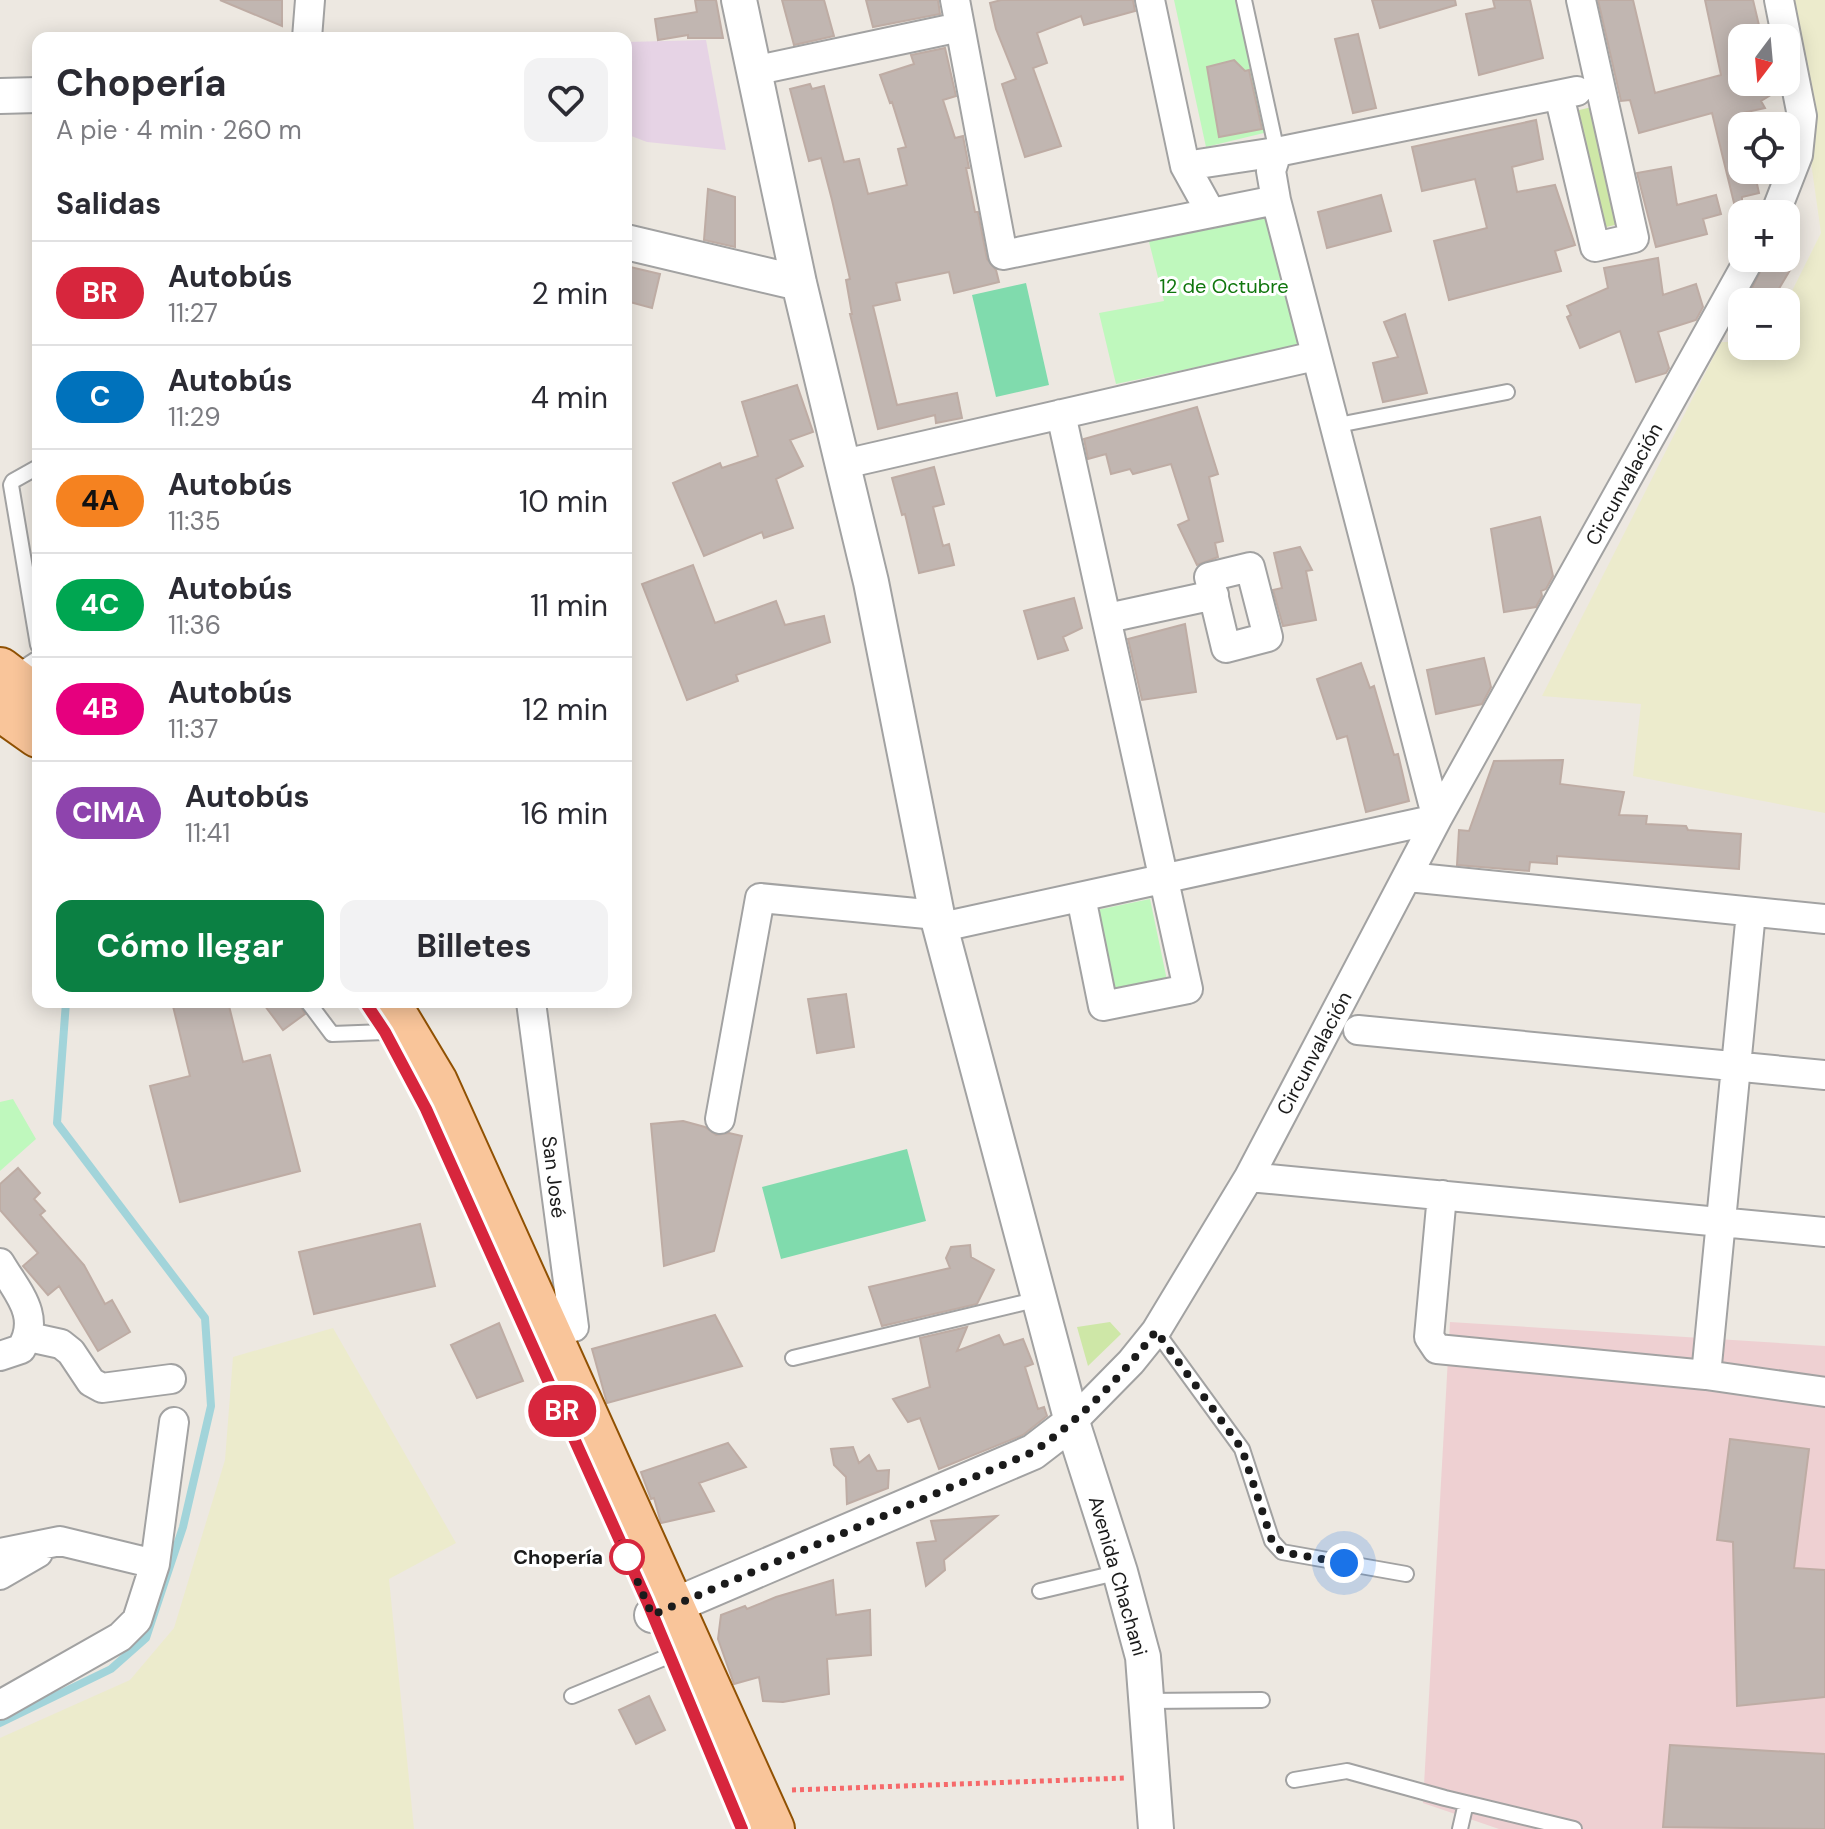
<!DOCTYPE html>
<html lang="es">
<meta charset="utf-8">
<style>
:root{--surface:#fff;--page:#f2f2f3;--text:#2b2b33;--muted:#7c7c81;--line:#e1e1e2;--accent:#0b8043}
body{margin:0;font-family:"DM Sans",sans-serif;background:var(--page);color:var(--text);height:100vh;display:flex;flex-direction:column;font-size:30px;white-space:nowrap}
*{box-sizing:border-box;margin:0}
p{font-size:26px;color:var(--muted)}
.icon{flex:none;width:44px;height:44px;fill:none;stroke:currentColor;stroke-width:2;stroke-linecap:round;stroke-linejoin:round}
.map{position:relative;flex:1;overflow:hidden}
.sheet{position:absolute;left:32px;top:32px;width:600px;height:976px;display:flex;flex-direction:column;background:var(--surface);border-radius:16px;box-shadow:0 4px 20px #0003}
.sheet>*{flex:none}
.badge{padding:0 16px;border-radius:26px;font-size:28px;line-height:52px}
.needle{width:52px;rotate:196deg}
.controls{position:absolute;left:1728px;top:24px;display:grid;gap:16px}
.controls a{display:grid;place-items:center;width:72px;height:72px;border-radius:16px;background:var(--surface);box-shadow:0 4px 20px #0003;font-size:40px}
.you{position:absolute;width:40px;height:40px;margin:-20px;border:6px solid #fff;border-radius:50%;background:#1a73e8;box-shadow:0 0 0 12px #1a73e833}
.map>.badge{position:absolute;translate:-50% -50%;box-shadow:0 0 0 4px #fff}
h2{padding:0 24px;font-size:30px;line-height:72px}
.round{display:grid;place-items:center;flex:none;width:84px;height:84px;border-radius:16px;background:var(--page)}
.summary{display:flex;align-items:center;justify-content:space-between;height:136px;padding:0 24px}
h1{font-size:38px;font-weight:700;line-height:60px}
.cta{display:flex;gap:16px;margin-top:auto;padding:16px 24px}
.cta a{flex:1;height:92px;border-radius:16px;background:var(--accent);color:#fff;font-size:32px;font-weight:700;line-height:92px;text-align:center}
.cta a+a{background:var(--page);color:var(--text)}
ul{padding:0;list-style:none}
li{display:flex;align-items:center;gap:24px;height:104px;padding:0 24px;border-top:2px solid var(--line)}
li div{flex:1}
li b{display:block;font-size:30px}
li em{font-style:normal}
li .badge{min-width:88px;font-weight:700;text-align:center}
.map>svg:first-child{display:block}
.commercial{fill:#eed0d2}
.industrial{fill:#e6d3e5}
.farmland{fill:#ecebcc}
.grass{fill:#cee7a7}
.park{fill:#bff8bd}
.pitch{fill:#80dbad}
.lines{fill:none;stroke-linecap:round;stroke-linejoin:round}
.stream{stroke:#a2d4da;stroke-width:8}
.building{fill:#c1b6b1;stroke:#beaca4;stroke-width:2}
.service-casing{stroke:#a2a2a2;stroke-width:18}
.minor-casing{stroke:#a2a2a2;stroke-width:32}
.tertiary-casing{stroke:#a2a2a2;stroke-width:38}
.primary-casing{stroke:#905103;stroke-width:48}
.path{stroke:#f6696a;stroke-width:5;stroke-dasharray:4 4;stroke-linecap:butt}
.service{stroke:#fff;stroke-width:14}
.minor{stroke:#fff;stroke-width:28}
.tertiary{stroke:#fff;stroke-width:34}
.primary{stroke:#f9c59a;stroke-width:44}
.line-casing{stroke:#fff;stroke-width:18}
.line{stroke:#d7263d;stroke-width:12}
.walk{stroke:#1b1b1b;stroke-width:8;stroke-dasharray:0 14.4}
.stop-dot{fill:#fff;stroke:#d7263d;stroke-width:4}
.labels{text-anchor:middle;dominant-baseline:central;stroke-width:6;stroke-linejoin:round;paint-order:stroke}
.park-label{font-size:20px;fill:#10760d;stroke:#fff}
.street-label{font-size:20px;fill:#1b1b1b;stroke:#fff}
.stop-label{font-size:20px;font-weight:bold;fill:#1b1b1b;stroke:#fff;text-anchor:end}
</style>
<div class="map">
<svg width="1825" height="1829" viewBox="0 0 1825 1829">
<rect width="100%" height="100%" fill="#ede8e1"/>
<path class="commercial" d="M1450,1322L1825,1346V1829H1499L1423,1803Z"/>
<path class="industrial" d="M706,40L726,150L647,142L626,134V42Z"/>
<path class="farmland" d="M1788,0H1825V813L1633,776L1641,704L1542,696L1721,342H1742V346H1786V303L1821,233Z
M333,1328L456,1543L389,1579L414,1829H0V1738L130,1680L174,1628L225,1460L233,1357Z"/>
<path class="grass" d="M1592,107L1619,224L1602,228L1575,111Z
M1110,1322L1121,1334L1088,1366L1077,1327Z"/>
<path class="park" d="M1174,0H1238L1268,132L1206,147Z
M1266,210L1302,345L1116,384L1099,313L1164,301L1147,234Z
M1150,899L1168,985L1110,997L1092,911Z
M13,1099L36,1139L0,1171V1102Z"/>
<path class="pitch" d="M1026,283L1049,385L996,397L972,295Z
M907,1149L926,1221L781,1259L762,1187Z"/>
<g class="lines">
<path class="stream" d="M0,1723L111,1669L146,1638L183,1527L211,1406L205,1318L57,1123L66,1002"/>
</g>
<path class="building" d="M220,0H282V26Z
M695,0H716L723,38H688V35L658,40L655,19L697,12Z
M782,0H824L834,36L794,45Z
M866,0H938L940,14L873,27Z
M1001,0H1133L1135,11L1084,25L1081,16L1037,33L1047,63L1033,68L1061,146L1025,157L1002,84L1016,79L996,29L990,3Z
M1372,0H1455L1456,5L1380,28Z
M1493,0H1530L1543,58L1479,75L1466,14L1495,8Z
M1598,0H1633L1655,93L1721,75L1705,0H1753L1762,38H1742V82H1778L1779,90L1761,101L1765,108L1742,113V170H1754L1759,193L1742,197V202L1734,203L1712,113L1639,133L1630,100L1621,101Z
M1358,34L1376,108L1353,113L1335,39Z
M945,48L956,96L943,100L955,138L963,136L969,168H966L975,212H978L987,259L996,270L999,282L954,293L949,272L896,283L900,300L873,306L897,405L957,393L962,418L936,423L935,415L878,429L850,314H852L846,280L850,279L832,200L821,158L809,161L790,89L810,84L812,89L824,86L844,162L859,159L868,194L907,185L898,149L906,147L892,102L890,103L880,75L914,64L911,55Z
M1234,60L1245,71L1249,70L1262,129L1219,137L1207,67Z
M1536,120L1543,159L1512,167L1517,192L1555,185L1575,245L1555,251L1561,271L1449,300L1434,241L1487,228L1475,179L1422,191L1412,147Z
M1671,167L1677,205L1716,195L1721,214L1703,219L1707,234L1656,247L1637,173Z
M708,189L735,197V247L704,240Z
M1381,195L1391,231L1327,248L1318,212Z
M1658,258L1663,295L1696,284L1703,307L1696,320L1658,332L1669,368L1666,373L1636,382L1620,331L1580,348L1567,317L1571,315L1567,306L1608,288L1604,268Z
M1767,258H1781L1793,265L1771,302H1745Z
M626,266L660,274L652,308L626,301Z
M1405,314L1427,393L1383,402L1373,363L1398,357L1384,322Z
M797,385L813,432L790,440L803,466L776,479L793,528L764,538L762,532L704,556L673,483L720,463L722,468L758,456L742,402Z
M1197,407L1218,474L1209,477L1223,541L1215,543L1218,557L1197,565L1178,525L1189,520L1171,464L1133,474L1130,469L1111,474L1106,454L1088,459L1084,439Z
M934,467L944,504L933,507L943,546L949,544L954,565L919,573L905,514L902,515L892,478Z
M1540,517L1553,576L1546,589L1541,591L1542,596L1536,607L1504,612L1491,529Z
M1300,547L1312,570L1306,571L1316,620L1283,626L1273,590L1282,588L1274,553Z
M693,565L715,623L776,601L785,625L824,616L830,642L736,675L738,681L687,700L642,584Z
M1074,598L1082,628L1063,637L1068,650L1038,659L1024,611Z
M1185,624L1196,692L1142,700L1128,639Z
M1484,658L1491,687L1482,704L1436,714L1427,670Z
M1361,663L1370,688L1374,686L1394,755L1398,754L1409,801L1366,812L1347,736L1337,739L1317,679Z
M1563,760L1560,784L1624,792L1619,815L1647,816L1646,824L1686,826L1688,830L1741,834L1739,869L1557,856V864L1530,862L1529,871L1457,865L1459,830L1469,831L1494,761Z
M846,994L854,1047L817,1053L808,999Z
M172,1002H228L243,1062L270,1055L300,1171L180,1202L150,1086L190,1076Z
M262,1002H298L305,1014L283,1030Z
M683,1121L705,1127L716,1135L729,1133L742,1136L714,1251L664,1266L651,1124Z
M18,1168L40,1193L34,1199L45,1211L40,1215L84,1265L105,1304L112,1300L130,1332L98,1351L59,1286L48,1295L23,1266L38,1253L0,1210V1184Z
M420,1224L435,1286L314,1314L299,1252Z
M970,1245L971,1257L994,1270L977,1304L882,1326L869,1287L950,1268L946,1258L951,1247Z
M715,1315L742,1366L607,1403L592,1349Z
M499,1323L523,1381L477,1398L451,1345Z
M967,1327L957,1351L999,1335L1004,1345L1023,1339L1033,1364L1025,1367L1038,1409L1044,1407L1047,1416L1023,1435L939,1469L920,1418L908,1422L893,1399L930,1387L920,1338Z
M1730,1439L1809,1449L1794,1568L1825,1570V1697L1737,1706L1733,1542L1717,1540Z
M728,1443L746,1467L699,1483L714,1511L661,1523L654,1498L651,1499L641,1472Z
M853,1447L859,1463L869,1455L877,1471L889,1470L888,1488L847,1504L846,1477L834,1465L831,1449Z
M997,1516L944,1560L945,1570L926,1586L917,1543L936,1541L931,1521Z
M833,1580L836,1615L870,1610L871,1655L827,1659L829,1694L783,1702L763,1701L759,1677L734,1684L718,1639L721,1615L745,1606L747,1609L776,1597Z
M649,1696L665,1730L636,1744L619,1710Z
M1670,1745L1825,1754V1829L1663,1827Z"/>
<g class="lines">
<defs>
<path id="service" d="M1244,0L1277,152
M1333,426L1507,392
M38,467L13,481L11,485L38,645
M15,673L38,658
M308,1002L332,1034L385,1032
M1156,1331L1242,1449L1272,1541L1282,1552L1406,1574
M793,1358L1039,1299
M1040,1591L1120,1572
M572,1696L669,1656
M1145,1701L1262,1700
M1294,1780L1347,1771L1445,1798L1574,1829
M1460,1829L1466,1803"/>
<path id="minor" d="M955,0L1003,255L1276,200
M1150,0L1185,166L1211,213
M307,38L310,0
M753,71L960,27
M1559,95L1595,247L1634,238L1581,0
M1277,152L1271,171L1276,200L1437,819
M1185,166L1277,152L1577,91
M1775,214L1798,155L1802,116L1779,0
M1061,414L1188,989L1103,1006L1081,897
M844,464L1315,356
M1250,567L1268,637L1226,648L1209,577Z
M1108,618L1214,595
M1408,877L1825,919
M942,927L1437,819
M531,1002L574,1327L549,1331
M1358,1030L1825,1075
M720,1119L760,898L937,915
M1249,1177L1825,1232
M1442,1195L1429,1337L1437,1349L1706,1375L1825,1392
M0,1263C17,1292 42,1316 21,1349L0,1356
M29,1337L61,1344L71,1352L91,1382L102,1388L171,1379
M1706,1375L1751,912
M1072,1422L1131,1362L1156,1331L1249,1177L1437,819L1750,258
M0,1553L60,1541L155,1564
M0,1575L38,1553
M0,1705L120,1637L137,1620L155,1564L174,1422"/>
<path id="tertiary" d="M739,0L799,283L871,582L937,915L1072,1422L1120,1572L1143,1657L1156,1829
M0,96L38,95
M626,242L799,283
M652,1615L1033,1452L1072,1422"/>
<path id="primary" d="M0,670L38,699
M0,708L38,735
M387,1002L435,1082L772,1829"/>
</defs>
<use href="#service" class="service-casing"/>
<use href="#minor" class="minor-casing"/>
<use href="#tertiary" class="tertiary-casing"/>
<use href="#primary" class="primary-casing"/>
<path class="path" d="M792,1790L1126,1778"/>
<use href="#service" class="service"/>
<use href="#minor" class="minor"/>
<use href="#tertiary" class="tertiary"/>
<use href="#primary" class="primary"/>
</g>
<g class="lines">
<defs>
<path id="line" d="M365,1002L385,1032L426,1109L647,1601L742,1829"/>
</defs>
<use href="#line" class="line-casing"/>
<use href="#line" class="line"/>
<path class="walk" d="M627,1557L621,1543L652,1615L1033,1452C1081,1419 1121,1377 1156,1331L1242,1449L1272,1541L1282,1552L1344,1563"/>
</g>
<circle class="stop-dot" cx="627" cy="1557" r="16"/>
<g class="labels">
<g class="park-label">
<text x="1224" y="286">12 de Octubre</text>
</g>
<g class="street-label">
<text transform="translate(1624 484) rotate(-61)">Circunvalación</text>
<text transform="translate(1314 1053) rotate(-62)">Circunvalación</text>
<text transform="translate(554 1177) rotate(83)">San José</text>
<text transform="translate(1118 1576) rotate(74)">Avenida Chachani</text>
</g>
<g class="stop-label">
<text x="603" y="1557">Chopería</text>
</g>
</g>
</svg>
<div class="controls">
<a><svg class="needle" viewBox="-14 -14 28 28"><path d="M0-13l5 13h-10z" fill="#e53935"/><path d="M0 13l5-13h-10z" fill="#7c7c81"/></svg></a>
<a><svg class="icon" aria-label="locate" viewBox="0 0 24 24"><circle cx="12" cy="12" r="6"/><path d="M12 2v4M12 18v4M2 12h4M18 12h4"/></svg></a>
<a>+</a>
<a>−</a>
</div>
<div class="you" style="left:1344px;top:1563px"></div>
<b class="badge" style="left:562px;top:1411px;background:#d7263d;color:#fff">BR</b>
<section class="sheet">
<div class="summary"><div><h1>Chopería</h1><p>A pie · 4 min · 260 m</p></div><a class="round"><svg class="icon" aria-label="heart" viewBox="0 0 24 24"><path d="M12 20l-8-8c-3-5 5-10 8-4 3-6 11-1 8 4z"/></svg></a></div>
<h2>Salidas</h2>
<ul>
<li><span class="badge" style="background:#d7263d;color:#fff">BR</span><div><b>Autobús</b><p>11:27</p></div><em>2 min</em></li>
<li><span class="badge" style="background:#0072bc;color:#fff">C</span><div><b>Autobús</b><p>11:29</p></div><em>4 min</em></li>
<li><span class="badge" style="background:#f58220;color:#111">4A</span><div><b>Autobús</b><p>11:35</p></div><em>10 min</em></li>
<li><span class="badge" style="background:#00a651;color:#fff">4C</span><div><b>Autobús</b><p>11:36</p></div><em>11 min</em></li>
<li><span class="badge" style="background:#e6007e;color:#fff">4B</span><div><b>Autobús</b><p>11:37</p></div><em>12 min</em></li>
<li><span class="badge" style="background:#8e44ad;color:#fff">CIMA</span><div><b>Autobús</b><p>11:41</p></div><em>16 min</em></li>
</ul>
<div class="cta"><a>Cómo llegar</a><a>Billetes</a></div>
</section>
</div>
